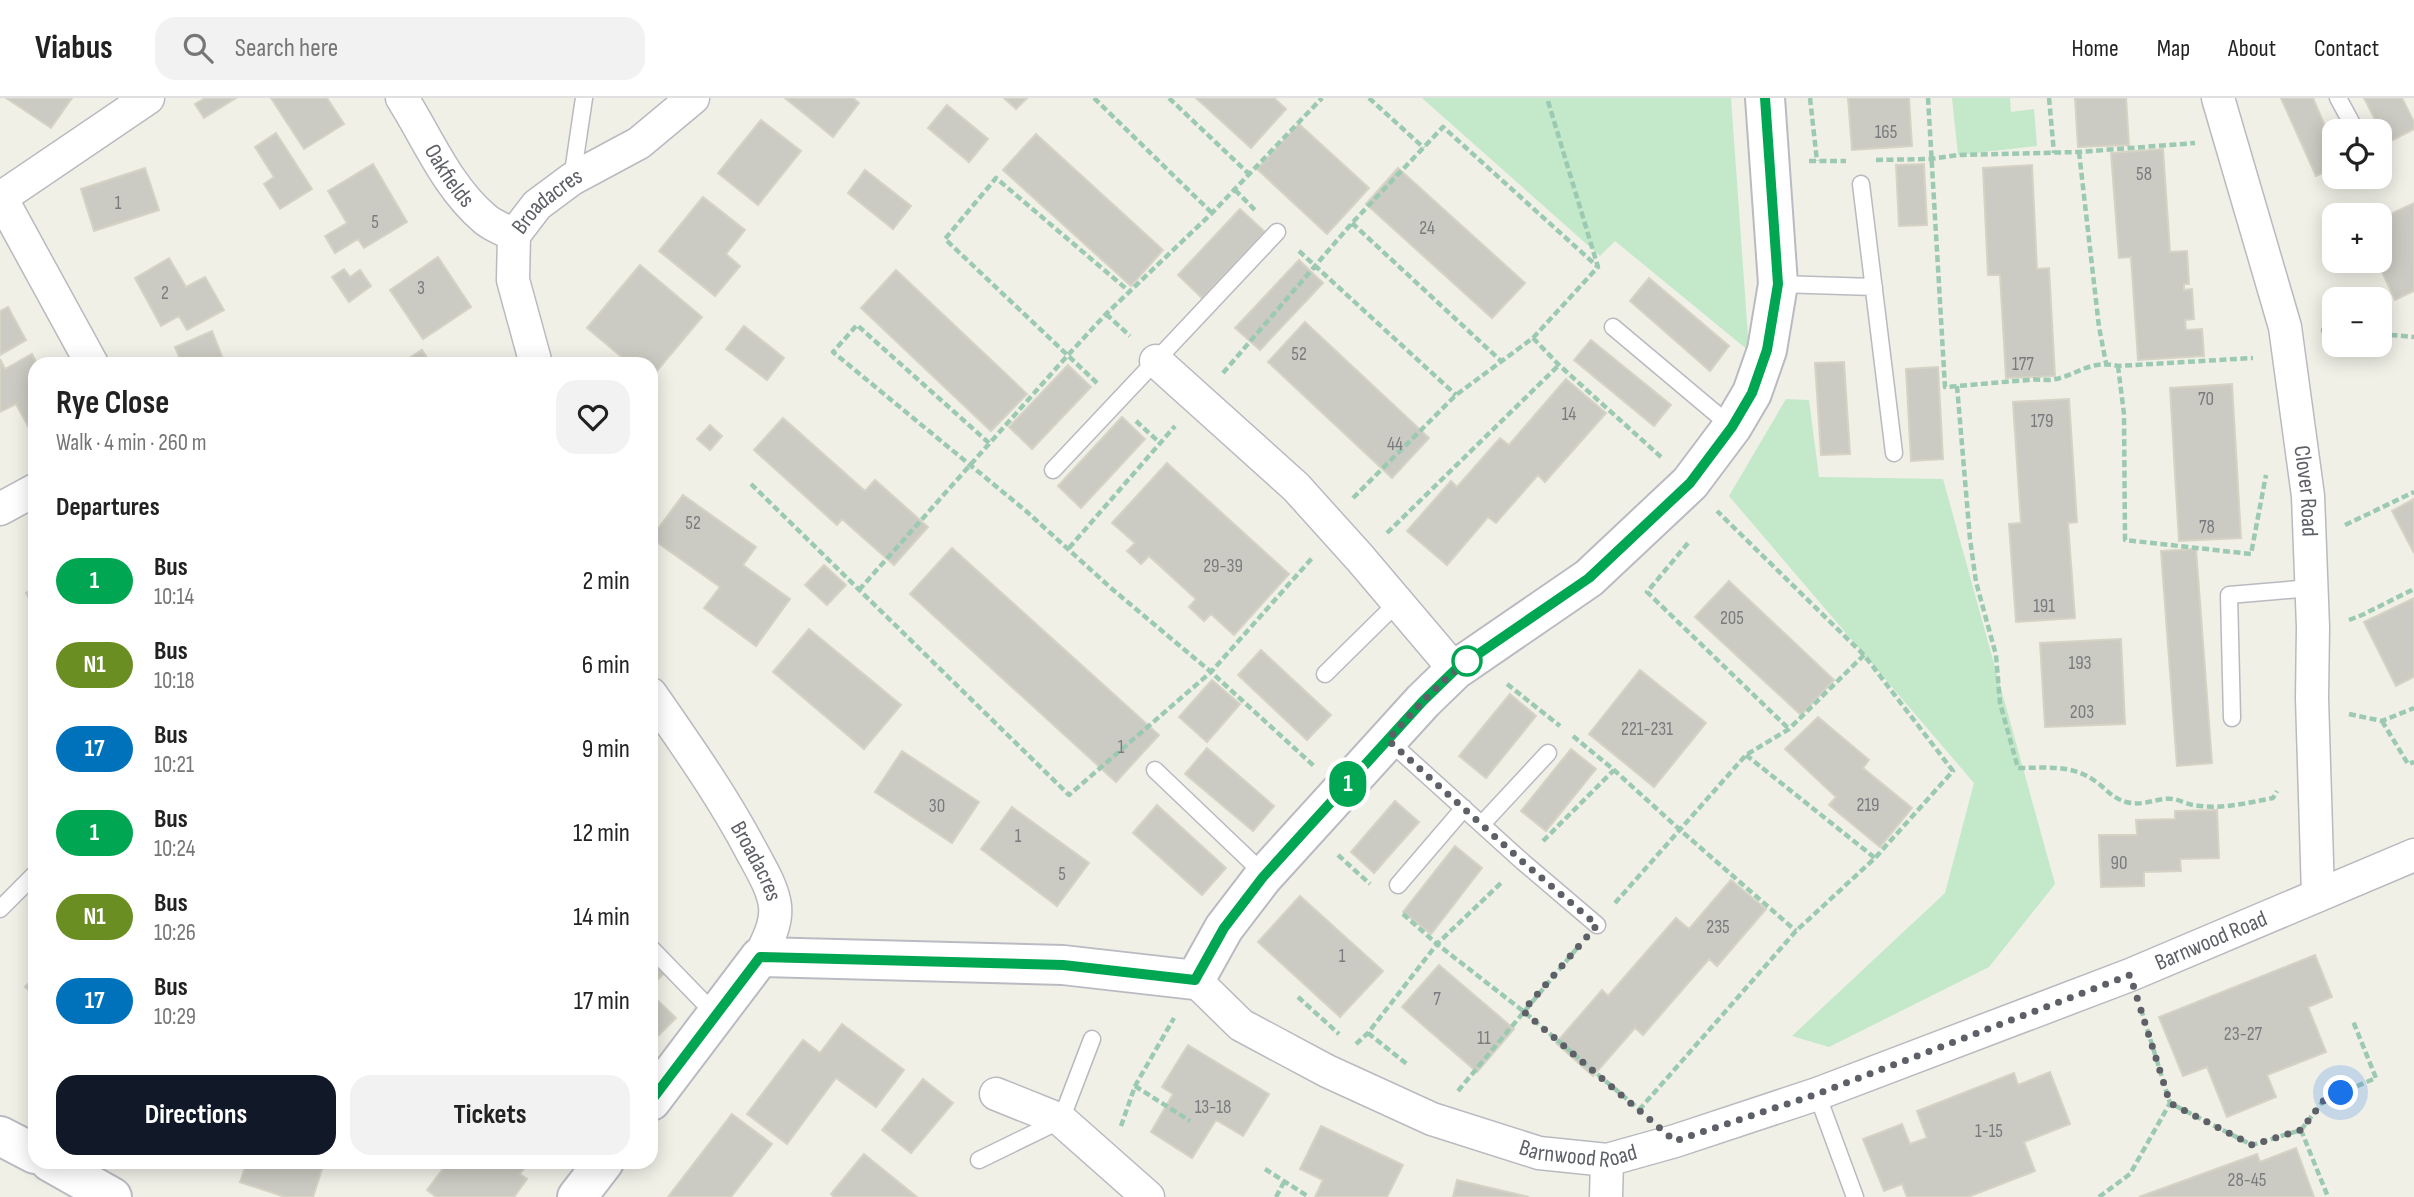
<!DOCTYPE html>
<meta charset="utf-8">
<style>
:root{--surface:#fff;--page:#f2f2f2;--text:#222;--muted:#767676;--line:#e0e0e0;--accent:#111827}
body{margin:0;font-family:"Sofia Sans Condensed",sans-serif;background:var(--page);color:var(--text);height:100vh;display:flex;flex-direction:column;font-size:26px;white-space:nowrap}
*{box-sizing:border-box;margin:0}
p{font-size:23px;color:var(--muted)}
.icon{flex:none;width:38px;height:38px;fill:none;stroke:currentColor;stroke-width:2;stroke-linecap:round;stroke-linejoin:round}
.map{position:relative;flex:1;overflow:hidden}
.details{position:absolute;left:28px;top:259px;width:630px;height:812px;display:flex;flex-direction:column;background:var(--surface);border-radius:21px;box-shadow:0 4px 18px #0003}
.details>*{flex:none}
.badge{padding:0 14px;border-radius:23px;font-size:24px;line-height:46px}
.controls{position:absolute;left:2322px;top:21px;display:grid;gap:14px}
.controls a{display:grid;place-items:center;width:70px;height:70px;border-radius:14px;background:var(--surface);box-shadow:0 4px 18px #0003;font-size:35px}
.you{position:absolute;width:35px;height:35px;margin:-18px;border:5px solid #fff;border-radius:50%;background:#1a73e8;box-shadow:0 0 0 10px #1a73e833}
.map>.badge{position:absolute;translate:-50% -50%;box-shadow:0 0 0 4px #fff}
h2{padding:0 28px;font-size:26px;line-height:63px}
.round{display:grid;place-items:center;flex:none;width:74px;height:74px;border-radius:21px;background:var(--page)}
.summary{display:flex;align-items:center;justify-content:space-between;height:119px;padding:0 28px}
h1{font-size:33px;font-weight:700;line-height:52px}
.action{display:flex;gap:14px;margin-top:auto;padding:14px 28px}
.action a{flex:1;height:80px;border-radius:21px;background:var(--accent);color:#fff;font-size:28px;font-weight:700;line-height:80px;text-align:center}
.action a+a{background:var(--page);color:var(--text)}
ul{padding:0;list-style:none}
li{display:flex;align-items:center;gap:21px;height:84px;padding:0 28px}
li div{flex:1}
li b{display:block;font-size:26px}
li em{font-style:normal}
li .badge{min-width:77px;font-weight:700;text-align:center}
header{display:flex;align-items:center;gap:42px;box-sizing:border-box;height:98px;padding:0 35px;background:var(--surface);border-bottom:2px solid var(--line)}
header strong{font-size:33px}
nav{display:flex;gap:38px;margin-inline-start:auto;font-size:24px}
.search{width:490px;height:63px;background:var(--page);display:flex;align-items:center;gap:18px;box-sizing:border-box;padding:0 24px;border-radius:21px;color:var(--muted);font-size:26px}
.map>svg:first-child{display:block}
.green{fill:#c3e8ca}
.building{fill:#cbcbc3;stroke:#d6d3c5;stroke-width:2}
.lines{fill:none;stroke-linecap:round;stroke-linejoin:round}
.lane-casing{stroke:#b9bac0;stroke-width:19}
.street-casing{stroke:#b9bac0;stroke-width:35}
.secondary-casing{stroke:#babbc2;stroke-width:42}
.path{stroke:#9cc9b2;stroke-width:4.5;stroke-dasharray:7 3.5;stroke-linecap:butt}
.lane{stroke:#fff;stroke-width:16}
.street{stroke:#fff;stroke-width:32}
.secondary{stroke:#fff;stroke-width:38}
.line-casing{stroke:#fff;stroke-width:16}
.line{stroke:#00a651;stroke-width:10}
.walk{stroke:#5e6067;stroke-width:7;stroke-dasharray:0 12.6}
.stop-dot{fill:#fff;stroke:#00a651;stroke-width:3.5}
.labels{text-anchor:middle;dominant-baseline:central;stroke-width:7;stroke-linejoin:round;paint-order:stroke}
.number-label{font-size:19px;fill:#797b7e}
.street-label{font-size:23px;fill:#5e6067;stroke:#fff}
</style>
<header>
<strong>Viabus</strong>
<div class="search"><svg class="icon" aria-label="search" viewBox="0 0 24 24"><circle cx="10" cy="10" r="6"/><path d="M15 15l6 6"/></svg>Search here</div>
<nav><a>Home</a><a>Map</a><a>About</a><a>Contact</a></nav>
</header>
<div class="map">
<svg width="2414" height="1099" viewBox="0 0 2414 1099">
<rect width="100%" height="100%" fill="#f0f0e7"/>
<path class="green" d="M1422,0H1731L1749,253L1615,143L1600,158Z
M1952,0H2010L2011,14L2034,11L2037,48L1958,57Z
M1786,301L1809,302L1819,379L1943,381L2055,786L1989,869L1829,949L1792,938L1945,795L1974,685L1729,398Z"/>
<path class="building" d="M6,0H72L51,30Z
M205,0H236L204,20L195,6Z
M271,0H327L344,26L304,51Z
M785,0H853L859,5L833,39Z
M1004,0H1027L1016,11Z
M1196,0H1274L1286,11L1251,50Z
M1848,0H1909L1912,48L1852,52Z
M2075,0H2126L2129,47L2078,49Z
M2281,0H2313L2334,49V70L2316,78Z
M2364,0H2402L2414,24V31L2387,45Z
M947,7L988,41L969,64L928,30Z
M761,22L801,53L758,107L718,75Z
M1299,26L1369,90L1327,136L1257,71Z
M276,35L312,91L280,111L264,86L274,79L255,49Z
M1036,36L1163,152L1131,188L1003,72Z
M2163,51L2170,154L2187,153L2189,186H2184V192L2192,191L2194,221L2185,222L2186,232L2202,231L2204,258L2138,262L2131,159L2119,160L2111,55Z
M373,66L407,124L364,150L358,141L335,155L325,138L347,125L328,93Z
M1924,66L1927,127L1899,128L1896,67Z
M2032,67L2037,171L2049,170L2055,278L2006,280L2000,177H1988L1983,70Z
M145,70L159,112L94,133L81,91Z
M1398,70L1525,185L1492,220L1366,106Z
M865,72L911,108L893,131L848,95Z
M703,99L745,132L726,156L740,168L715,198L659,153Z
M2414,105V193L2395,202L2377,163H2380V121Z
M1240,111L1265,134L1202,200L1178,177Z
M438,159L471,209L423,241L390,192Z
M169,160L186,189L205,179L224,212L187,232L179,218L161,228L135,180Z
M1299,162L1323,185L1260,252L1235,230Z
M640,167L702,219L651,280V266H630L587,230Z
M344,171L350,179L360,172L371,188L349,204L332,179Z
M896,172L1027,296L991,333L861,210Z
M1649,180L1729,248L1710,273L1630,203Z
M8,209L26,242L0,257V213Z
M1305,224L1429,340L1392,380L1268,264Z
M744,228L784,260L767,282L726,251Z
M212,233L225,266H182L175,249Z
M1591,242L1671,307L1654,328L1574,262Z
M422,252L431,266H400Z
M32,256L37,266H35V341L16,306L0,314V261L5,271Z
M1844,264L1850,356L1821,357L1815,265Z
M1068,267L1091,289L1032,351L1009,329Z
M1938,269L1943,361L1911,363L1906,271Z
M1566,281L1606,315L1545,384L1538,377L1496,425L1488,419L1447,467L1407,433L1451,383L1457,389L1500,340L1509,347Z
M2232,286L2241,440L2179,443L2170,290Z
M2069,301L2077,424L2068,425L2075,520L2016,524L2009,426L2021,425L2013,304Z
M1122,319L1145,341L1081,410L1058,388Z
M783,320L865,393L875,382L928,429L894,467L842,421L837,427L754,352Z
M710,327L722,338L710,352L697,341Z
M1167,365L1289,476L1234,537L1211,516L1204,523L1189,509L1196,501L1149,458L1141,466L1127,453L1135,445L1112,425Z
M683,397L756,449L743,467L790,501L756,548L704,510L720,489L651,440Z
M2414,401V455L2392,413Z
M952,450L1159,637L1116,684L910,496Z
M2196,451L2212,665L2177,668L2161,453Z
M824,467L846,487L827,507L805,487Z
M1729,483L1834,582L1801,617L1695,519Z
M35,490V511L26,495Z
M2414,500V579L2396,588L2364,524Z
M809,531L901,607L864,651L773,574Z
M2121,541L2125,626L2045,629L2040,545Z
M1261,552L1331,617L1307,642L1238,577Z
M1640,572L1706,625L1654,689L1589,636Z
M1212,582L1240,606L1207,644L1179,619Z
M1510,596L1536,618L1486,680L1459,658Z
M1818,619L1869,662L1863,670L1912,710L1880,749L1829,707L1836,699L1785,651Z
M1207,650L1274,708L1253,733L1185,676Z
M1571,651L1596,671L1546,733L1521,713Z
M902,653L979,704L952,745L875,694Z
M1395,703L1419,724L1374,775L1351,754Z
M1157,707L1226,770L1202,797L1133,735Z
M1012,709L1089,765L1057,808L981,751Z
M2217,712L2219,760L2180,761L2181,773L2144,774V788L2101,789L2099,737H2137L2136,722L2175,721V713Z
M1455,748L1482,770L1431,836L1403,814Z
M1731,782L1766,811L1717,868L1709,861L1643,937L1635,930L1593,978L1556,945L1602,892L1608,898L1676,820L1689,831Z
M1300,798L1383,873L1340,919L1258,844Z
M651,853L669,871L651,888Z
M2315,857L2332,899L2308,909L2326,954L2267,977L2276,999L2227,1019L2207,969L2183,978L2159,919Z
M1439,867L1514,931L1477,974L1402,909Z
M35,878V898L25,889Z
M651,896L676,920L652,944H651Z
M842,926L904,972L876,1009L836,980L787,1046L747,1016L803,942L820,955Z
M1188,947L1269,996L1243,1038L1216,1022L1192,1060L1151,1034L1173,996L1162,989Z
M2050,974L2070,1026L2024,1044L2035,1073L1968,1099H1907L1902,1086L1884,1093L1863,1041L1902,1026L1910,1046L1927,1040L1917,1013L2014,975L2018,987Z
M923,981L953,1005L911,1055L882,1032Z
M732,1016L772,1046L731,1099H668Z
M1321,1028L1403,1067L1387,1099H1315L1323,1082L1300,1071Z
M2296,1050L2314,1099H2139L2257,1056L2260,1064Z
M864,1056L917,1099H834L831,1096Z
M247,1064H321L324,1065L313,1099H285L240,1084Z
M448,1064H452L461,1071L466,1064H529L520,1076L527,1081L514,1099H436L427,1092Z
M1457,1082L1529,1099H1453Z"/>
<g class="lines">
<defs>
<path id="lane" d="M2338,0L2356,33
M572,81L584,0
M1861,86L1894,355
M1778,186L1874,189
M1613,229L1732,329
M1053,372L1277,134
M1325,576L1398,504
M2232,620L2229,497L2311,490
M1388,642L1523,764L1597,827
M1155,672L1265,777
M1482,726L1548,655
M1398,787L1464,710
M0,811L35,776
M651,850L716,917
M1817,996L1855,1099
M979,1062L1061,1022L1092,941"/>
<g id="street">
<path id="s1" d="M402,0C428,41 447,89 485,121C493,128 505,132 514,137"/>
<path id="s2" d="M2218,0L2285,229L2308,398L2313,529L2312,600L2318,797"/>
<path d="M0,98L92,266"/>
<path d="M2,99L148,0"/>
<path d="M1156,263L1296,389L1360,460L1455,572"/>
<path id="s3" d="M536,266L513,182L514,137L537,107L572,81L639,45L693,0"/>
<path d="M0,411L35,392"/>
<path id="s4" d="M651,596C687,648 723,699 752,754C761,771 773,790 775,808C777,827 767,843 760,859"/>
<path id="s5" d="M1195,882L1241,927L1327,973L1432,1021L1539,1055L1607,1062L1675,1043L1817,996L2130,877L2414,757"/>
<path d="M996,996L1061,1022L1148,1099"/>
<path d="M1606,1099L1607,1062"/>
</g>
<path id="secondary" d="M651,1003L760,859L1063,867L1195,882L1224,830L1263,779L1423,603L1455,572L1589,480L1690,385L1732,329L1752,295L1767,252L1778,186L1765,0
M0,1038L35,1056
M50,1064L112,1099
M577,1099L604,1064"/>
</defs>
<use href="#lane" class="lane-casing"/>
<use href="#street" class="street-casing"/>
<use href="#secondary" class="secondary-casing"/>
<path class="path" d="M1094,0L1212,115
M1169,0L1249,76
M1369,0L1424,50
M1810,0L1817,63
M1928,0L1945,289C1973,287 2000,284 2028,282C2035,281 2042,282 2050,282C2076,279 2088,261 2118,268L2253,260
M2049,0L2054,55
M2079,54L2099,229L2106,265
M1876,62L1931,61L1958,57L2079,54L2195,45
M1809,63H1846
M1235,92L1257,114
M1352,125L1501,263
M1299,153L1456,297
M1106,216L1130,238
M2321,232L2334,233
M2380,236L2414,239
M1533,240L1559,267L1661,359
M2118,268L2124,316L2125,442L2251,456L2266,377
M1223,275L1352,125L1443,29L1598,169
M1097,285L945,141L996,80L1130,194
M1957,288L1970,441L1976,484L1996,557L2000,605L2018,670C2045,670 2072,666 2095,683C2107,691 2110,699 2126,704C2145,709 2156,699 2173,701C2180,702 2187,706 2193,707C2220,712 2247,705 2273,700L2277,693
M1136,323L1161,346
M989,345L857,227L833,254L1026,413L1112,491L1211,574L1314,668
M751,386L1069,697L1211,574L1313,459
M1353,400L1456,297L1533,240L1598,169L1547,0
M2345,427L2414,394
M1387,435L1559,267
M1688,445L1647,494L1789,631
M1069,450L1175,328
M859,492L1068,257L1106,216L1212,115L1322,0
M2349,522L2362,517L2414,491
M1507,586L1560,628
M2349,616L2382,623L2414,610
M2382,623L2408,666L2414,664
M1573,638L1614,672L1679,731L1796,833
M1746,657L1875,760
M1543,743L1614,672
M1338,757L1370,786
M1615,805L1746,657L1789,631L1864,557
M1403,816L1437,846L1523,913L1641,1013
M1298,899L1339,936
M2141,911L2170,1005L2252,1047L2301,1032L2328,1099
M1368,935L1408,967
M1356,946L1368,935L1437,846L1502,784
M1135,988L1190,1023
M1458,993L1578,849
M1639,1012L1796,833L1875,760L1953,673L1864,557L1717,413
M1121,1028L1135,988L1174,920
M2301,1032L2324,1002L2376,980L2353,923
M1265,1071L1309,1099
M1276,1099L1284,1084
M2099,1099L2130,1076L2170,1005"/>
<use href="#lane" class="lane"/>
<use href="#street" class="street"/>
<use href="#secondary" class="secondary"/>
</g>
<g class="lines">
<defs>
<path id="line" d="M651,1003L760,859L1063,867L1195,882L1224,830L1263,779L1423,603L1455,572L1589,480L1690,385L1732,329L1752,295L1767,252L1778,186L1765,0"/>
</defs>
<use href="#line" class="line-casing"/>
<use href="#line" class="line"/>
<path class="walk" d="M1467,563L1476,557C1442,581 1415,611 1388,642L1523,764L1597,827L1523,913L1675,1043L1817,996L2130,877L2170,1005L2252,1047L2301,1032L2324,1002L2341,995"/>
</g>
<circle class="stop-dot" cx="1467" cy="563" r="14"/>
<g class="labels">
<g class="number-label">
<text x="1886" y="34">165</text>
<text x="2144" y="76">58</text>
<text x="118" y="105">1</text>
<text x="375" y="124">5</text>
<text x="1427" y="130">24</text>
<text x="421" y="190">3</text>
<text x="165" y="195">2</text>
<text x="1299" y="256">52</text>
<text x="2023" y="266">177</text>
<text x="2206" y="301">70</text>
<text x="1569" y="316">14</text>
<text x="2042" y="323">179</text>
<text x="1395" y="346">44</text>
<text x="693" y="425">52</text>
<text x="2207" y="429">78</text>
<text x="1223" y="468">29-39</text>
<text x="2044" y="508">191</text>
<text x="1732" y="520">205</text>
<text x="2080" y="565">193</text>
<text x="2082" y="614">203</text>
<text x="1647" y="631">221-231</text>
<text x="1121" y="649">1</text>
<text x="1868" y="707">219</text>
<text x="937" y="708">30</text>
<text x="1018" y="738">1</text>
<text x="2119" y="765">90</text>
<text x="1062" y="776">5</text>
<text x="1718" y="829">235</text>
<text x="1342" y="858">1</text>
<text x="1437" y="901">7</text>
<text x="2243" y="936">23-27</text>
<text x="1484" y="940">11</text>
<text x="1213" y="1009">13-18</text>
<text x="1989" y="1033">1-15</text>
<text x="2247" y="1082">28-45</text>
</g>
<g class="street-label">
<text stroke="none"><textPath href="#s1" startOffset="91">Oakfields</textPath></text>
<text stroke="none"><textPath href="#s3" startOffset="180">Broadacres</textPath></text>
<text stroke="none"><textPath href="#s2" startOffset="404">Clover Road</textPath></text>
<text stroke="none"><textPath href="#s4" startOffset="198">Broadacres</textPath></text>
<text stroke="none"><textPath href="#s5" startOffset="1101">Barnwood Road</textPath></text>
<text stroke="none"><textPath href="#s5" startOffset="429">Barnwood Road</textPath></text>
</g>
</g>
</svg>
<div class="controls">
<a><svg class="icon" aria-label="locate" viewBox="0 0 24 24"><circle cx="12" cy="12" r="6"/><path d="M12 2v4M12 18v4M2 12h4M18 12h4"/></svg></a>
<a>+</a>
<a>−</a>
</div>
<div class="you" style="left:2341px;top:995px"></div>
<b class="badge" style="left:1348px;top:686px;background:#00a651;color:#fff">1</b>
<section class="details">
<div class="summary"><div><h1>Rye Close</h1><p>Walk · 4 min · 260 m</p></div><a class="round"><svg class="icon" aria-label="heart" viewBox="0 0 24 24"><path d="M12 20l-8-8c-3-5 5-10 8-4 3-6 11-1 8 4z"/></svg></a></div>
<h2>Departures</h2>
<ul>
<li><span class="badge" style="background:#00a651;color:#fff">1</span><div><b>Bus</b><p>10:14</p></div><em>2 min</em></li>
<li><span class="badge" style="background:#6b8e23;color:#fff">N1</span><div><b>Bus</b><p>10:18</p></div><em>6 min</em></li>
<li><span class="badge" style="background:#0072bc;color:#fff">17</span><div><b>Bus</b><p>10:21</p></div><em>9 min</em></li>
<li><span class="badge" style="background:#00a651;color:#fff">1</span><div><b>Bus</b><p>10:24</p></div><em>12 min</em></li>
<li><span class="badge" style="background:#6b8e23;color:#fff">N1</span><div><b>Bus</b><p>10:26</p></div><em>14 min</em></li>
<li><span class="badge" style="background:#0072bc;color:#fff">17</span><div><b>Bus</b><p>10:29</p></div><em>17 min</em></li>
</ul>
<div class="action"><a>Directions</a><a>Tickets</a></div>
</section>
</div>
